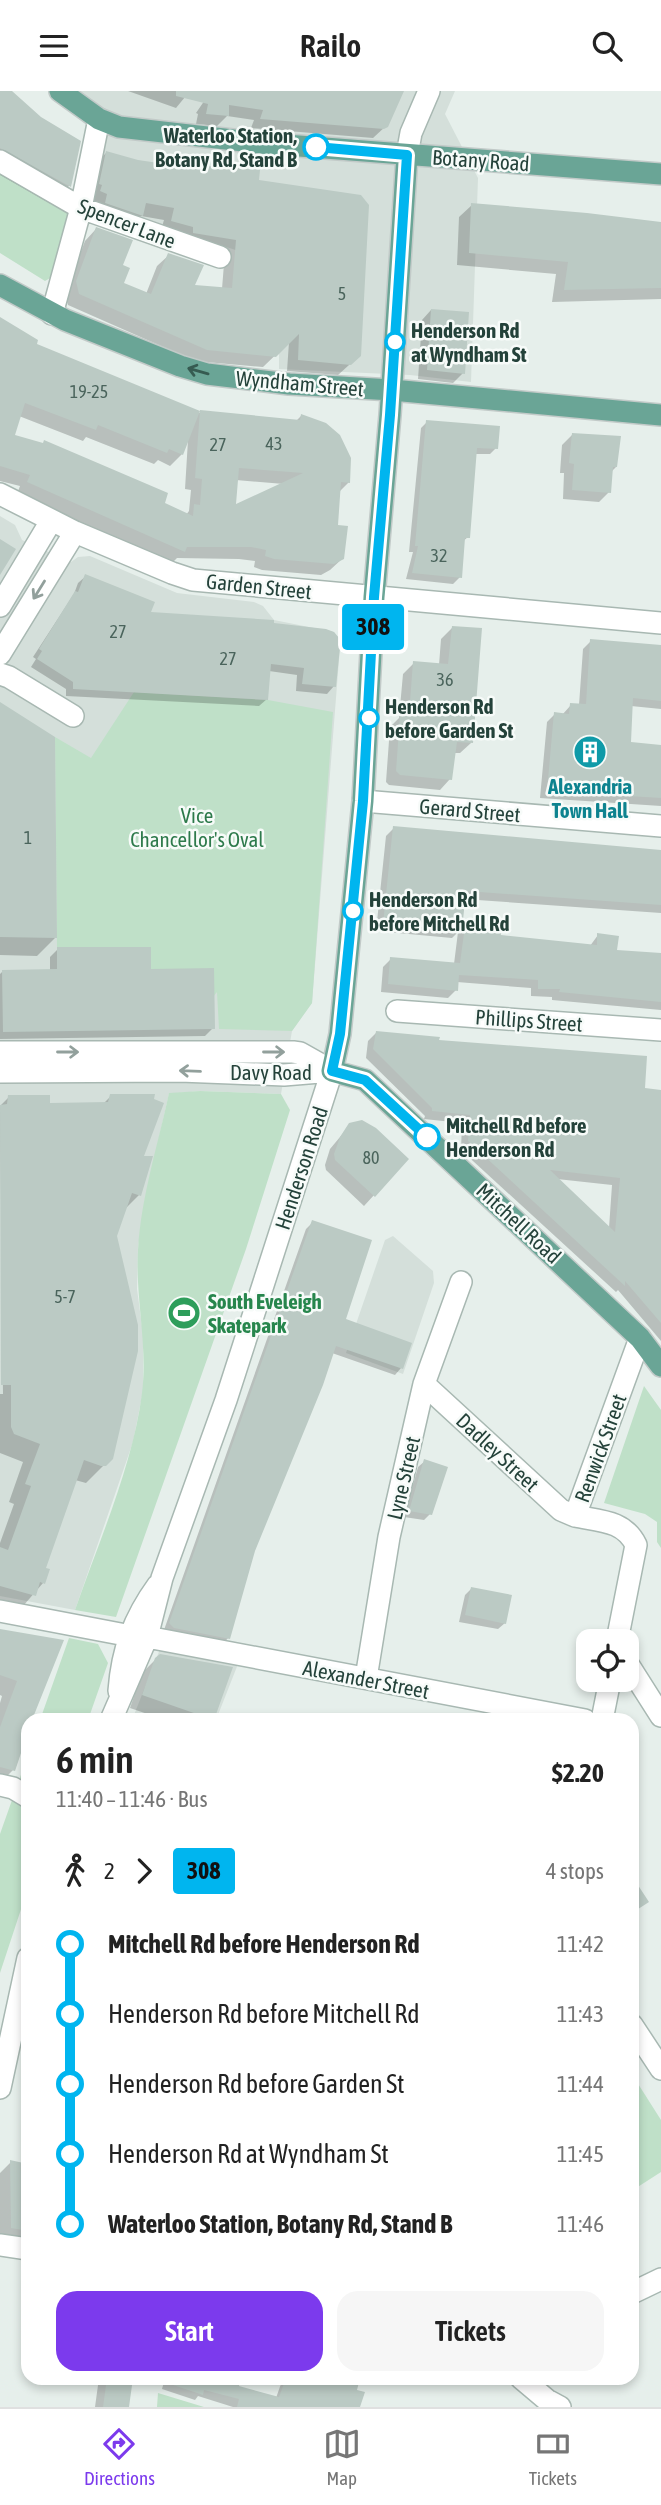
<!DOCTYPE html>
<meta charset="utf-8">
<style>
:root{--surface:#fff;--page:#f6f6f6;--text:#222;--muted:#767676;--line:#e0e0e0;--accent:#7c3aed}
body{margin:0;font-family:"Asap Condensed",sans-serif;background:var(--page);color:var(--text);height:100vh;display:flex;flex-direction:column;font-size:26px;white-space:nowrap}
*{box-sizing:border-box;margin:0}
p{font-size:23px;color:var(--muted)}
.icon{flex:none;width:38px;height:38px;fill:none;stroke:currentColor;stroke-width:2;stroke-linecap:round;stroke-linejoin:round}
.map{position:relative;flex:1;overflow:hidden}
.drawer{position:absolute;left:21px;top:1622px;width:618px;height:672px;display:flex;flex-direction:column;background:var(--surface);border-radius:21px;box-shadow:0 4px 10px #0003}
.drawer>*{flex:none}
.badge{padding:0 14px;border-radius:5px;font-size:24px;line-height:46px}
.buttons{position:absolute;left:576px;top:1538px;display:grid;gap:14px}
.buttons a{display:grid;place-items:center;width:63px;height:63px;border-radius:14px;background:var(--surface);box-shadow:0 4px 10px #0003;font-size:35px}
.map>.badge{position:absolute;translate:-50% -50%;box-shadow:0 0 0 4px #fff}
.legs{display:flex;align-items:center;gap:10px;height:77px;padding:0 35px;font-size:23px}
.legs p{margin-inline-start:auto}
.overview{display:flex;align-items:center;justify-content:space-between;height:119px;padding:0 35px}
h1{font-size:38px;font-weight:600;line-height:52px}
.cta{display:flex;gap:14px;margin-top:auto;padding:14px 35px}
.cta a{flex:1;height:80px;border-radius:21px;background:var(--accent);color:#fff;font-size:28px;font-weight:600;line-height:80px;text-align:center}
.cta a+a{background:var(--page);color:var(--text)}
ul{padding:0 35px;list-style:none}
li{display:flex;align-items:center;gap:24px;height:70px;font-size:26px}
li i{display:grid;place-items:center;width:10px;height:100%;margin:0 9px;background:currentColor}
li i::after{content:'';width:18px;height:18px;margin:-9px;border:5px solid;border-radius:50%;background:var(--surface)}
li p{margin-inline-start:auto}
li:first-child i{background:linear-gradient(#0000 50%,currentColor 0)}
li:last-child i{background:linear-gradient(currentColor 50%,#0000 0)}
header{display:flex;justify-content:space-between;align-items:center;height:91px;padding:0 35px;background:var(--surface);font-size:32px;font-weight:600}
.tab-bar{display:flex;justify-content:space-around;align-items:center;height:98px;border-top:2px solid var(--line);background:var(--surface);font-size:19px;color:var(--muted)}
.tab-bar a{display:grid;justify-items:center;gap:4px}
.tab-bar .on{color:var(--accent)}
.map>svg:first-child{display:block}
.built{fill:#d4dfda}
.green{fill:#bfe0c8}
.shadow{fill:#0003;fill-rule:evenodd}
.building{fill:#bbcac4;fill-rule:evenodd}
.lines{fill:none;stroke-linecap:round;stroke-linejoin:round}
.minor-casing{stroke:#a8b8b2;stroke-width:24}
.major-casing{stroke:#c2cac8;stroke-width:24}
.minor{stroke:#fff;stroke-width:21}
.major{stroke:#6aa596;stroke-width:21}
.oneway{stroke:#365b51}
.oneway2{stroke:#92a09c}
.line-1-casing{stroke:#fff;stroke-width:16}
.line-1{stroke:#00b5ef;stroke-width:10}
.stop-1-dot{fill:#fff;stroke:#00b5ef;stroke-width:3.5}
.labels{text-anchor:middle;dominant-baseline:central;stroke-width:5;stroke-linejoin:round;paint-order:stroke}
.number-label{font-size:18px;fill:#4a645c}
.stop-label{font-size:21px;font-weight:bold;fill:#24423a;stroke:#f7fbf9;text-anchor:start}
.street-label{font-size:21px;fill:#24423a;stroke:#f7fbf9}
.culture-label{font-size:21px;font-weight:bold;fill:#0d838f;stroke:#f7fbf9}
.park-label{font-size:21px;fill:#2d7a4b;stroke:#f7fbf9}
.leisure-label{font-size:21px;font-weight:bold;fill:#27864d;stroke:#f7fbf9;text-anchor:start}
</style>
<header><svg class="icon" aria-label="menu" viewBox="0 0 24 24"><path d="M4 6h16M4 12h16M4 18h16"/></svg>Railo<svg class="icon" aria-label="search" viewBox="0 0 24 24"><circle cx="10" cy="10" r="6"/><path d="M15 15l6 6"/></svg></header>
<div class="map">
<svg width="661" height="2316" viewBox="0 0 661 2316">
<rect width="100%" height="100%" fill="#e6efeb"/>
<path class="built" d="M53,0H455L445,23L478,87L471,291L410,284L279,278V173L90,112L103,39Z
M0,425L15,434L22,449L71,471L78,466L90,465L177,502L254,511L263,515L274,529L334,541L339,547L340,556L312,912L292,940L281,1003L200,1000L169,1003L145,1108L138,1156L137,1198L143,1243V1300L133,1351L75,1519L0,1505Z
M393,1145L433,1180L434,1192L403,1283L346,1262L385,1149Z
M160,1558L238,1573L216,1629H132Z"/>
<path class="green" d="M0,75L71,122L52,186L45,190L0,162Z
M134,601L268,609L333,621L312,912L292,940L219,938L217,901L213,906L179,878H151V856H57L55,646L91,667Z
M200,1000L281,1003L290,1019L246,1158L116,1526L75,1519C99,1450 133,1374 142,1302C148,1254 135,1206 138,1159C141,1106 158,1054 169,1002Z
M644,1295L661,1319V1457L657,1451V1431L645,1423L604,1412Z
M69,1547L98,1553L108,1572L88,1629H40Z
M28,1664V1797L0,1882V1743Z
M635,1988L661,2029V2081L633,2099L632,1991Z
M158,2302L204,2316H157Z"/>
<path class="shadow" d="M0,0H9L40,27L79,50L69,95L51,113L0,84Z
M128,0H190L176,17Z
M211,0H402L386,35L373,47L251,37L254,29L227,25L217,35L196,33L198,23L196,22Z
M106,62L137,71L257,90L360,264L338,284L287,280L289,251L263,276L195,270L68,214L65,203L85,150L96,138L121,175L122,193L146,203L157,175L169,164L193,196L222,198L225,160L160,142L164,129L141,125L130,136L89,112L95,73Z
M472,114L661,133V208L552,211L556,183L457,174L459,126Z
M431,219L463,282L453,292L418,288L422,229Z
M0,228L35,254L200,322L296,330L301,325L349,391L339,401L336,435L343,467L330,479L321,484L262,479L254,476L255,470L239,468L177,467L172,472L17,403L20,395L0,390ZM19,325L83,350L86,346L154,373L158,369L170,375L182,363L188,349L185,398L191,399L189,420L186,424L13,346ZM236,389L284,393L234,416Z
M427,331L496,357L490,363H475L468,446L462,451L460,486L453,493L406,488L413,461H409L421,337Z
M572,344L616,376L611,381L609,401L599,411L563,408L564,382H560L562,354Z
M86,485L149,522L272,534L334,595L327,603L296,600L297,584L269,580L267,608L259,615L66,605V598L31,576L36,568L33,566L74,503L78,492Z
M452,537L471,652L460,662H454L450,688L440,699L389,694L386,691L390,636L399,627L403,583L414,572L439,574L441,548Z
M591,550L661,556V618L631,615L629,653L661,656V715L540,707L547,631L555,623L562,624L571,614H579L583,558Z
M0,617L55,847L37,865L0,864Z
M394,737L661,760V822L463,808L460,843L466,837L499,845L590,855L598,844L615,861L661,864V919L552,909V906L531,905V897L457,891L456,899L448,907L381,901L383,876L391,868L454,873L458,841L452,847L376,840L386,745Z
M58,858L149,880L213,937L205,945L0,948V883L3,880H50V866Z
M376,942L438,951L643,998L661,1000V1250L618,1199L616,1201L461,1059L462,1032L424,1028L425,1025L366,967L368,950ZM557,1088L612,1094L609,1137Z
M111,1005L142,1067H151L139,1104L123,1120L115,1145L111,1367L86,1392L75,1389L44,1478L43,1492L17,1522L0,1518V1452L14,1413L9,1411L23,1371L0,1362V1303H3L0,1015L9,1006L49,1014L103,1013Z
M350,1034L407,1068L364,1115L326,1079L325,1074L330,1058Z
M313,1131L343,1229L401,1277L395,1284L332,1262L253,1460L228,1547L222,1554L164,1539L306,1138Z
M425,1370L430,1423L424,1429L404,1426L418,1376Z
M471,1498L505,1532L498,1538L459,1531L465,1504Z
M0,1540L41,1598L30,1629H28L13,1679L0,1692V1612L2,1605L0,1604Z
M156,1568L230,1578L211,1629H165L130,1617L142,1582Z
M444,1624L472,1629H439Z
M11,2071L28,2074V2155L0,2149V2082Z
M99,2287H132L127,2316H95Z
M165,2287L237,2296L276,2307L283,2287H358L355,2300L359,2316H233L198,2305L195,2309L162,2298Z"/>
<path class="building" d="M0,0H12L41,26L81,50L71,96L0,57Z
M176,0H404L388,36L384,38L260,28L263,19L229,14V25L206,23L208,13L176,5Z
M106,60L138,69L186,76L187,73L260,79L259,89L361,104L369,114L361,265L351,274L298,269L299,243L276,266L207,259L79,203L76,190L96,136L133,149L123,174L130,177L124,192L151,203L168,162L204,174L195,194L232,197L236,149L193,142V136L171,130L174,117L146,112L143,125L105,112L107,103L100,100L102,94L99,93Z
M471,112L587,122L661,131V197L564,199L568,171L469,162Z
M431,218L469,221L465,283L427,279Z
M0,226L38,249L37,253L200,320L183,364L169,358L167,362L98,334L96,339L25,312L15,344L43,352L44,349L168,402L165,412L193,425L194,413L200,414L202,388L195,387L200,319L300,329L301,323L326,332L340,344L351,367L350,392L341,391L338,434L348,435L344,468L334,473L274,468L265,465L266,459L251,456H187L185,461L27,391L30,384L0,375ZM239,377L303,382L236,413Z
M426,329L500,335L498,358L477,357L470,447H465L462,487L412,482L418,455H415Z
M572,342L621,345L617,376H613L611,402L572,399L574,373L569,372Z
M0,448L16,458L0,484Z
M85,483L155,511L151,521L274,529V532L326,538L334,541L339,547L340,556L336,596L302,593L304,577L271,573L268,609L73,598V591L37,568L42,560L39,558L75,500L78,501Z
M452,535L482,537L473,652L457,651L452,689L400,684L396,680L400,624H409L413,570L448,573Z
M590,548L661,554V610L633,607L631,651L661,654V707L547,700L554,621L569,623L570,612L586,613Z
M0,611L55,646L57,847L0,846Z
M393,735L661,759V814L466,800L462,839L383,833Z
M465,835L500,839L501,844L597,854V842L619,845L617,859L661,862V911L559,901L560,898H538V889L459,884L458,900L388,893L390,866L460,872Z
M57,856H151V878L214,877L215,938L3,941L2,879L57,878Z
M376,940L440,946L439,949L647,965L645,997L661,999V1232L625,1190V1195L468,1050L470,1024L432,1020V1017L373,958ZM550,1079L620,1087L615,1141Z
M110,1003H155L154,1008L164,1012L144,1065H153L141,1105L132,1102L117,1145L138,1234V1260L113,1368L106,1375H101L84,1369L46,1477L50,1478L45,1493L40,1491L36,1505L0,1495V1456L8,1459L31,1395L25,1393L40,1353L14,1343L11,1336V1294H1L0,1014L7,1013L8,1004H50V1012L108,1011Z
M362,1029L376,1037L409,1068L375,1106L335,1069L334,1063L340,1046L349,1032Z
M312,1129L372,1149L346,1228L412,1252L403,1278L336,1255L323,1294L255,1460L230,1548L174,1537L169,1532Z
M424,1368L448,1376L432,1424L409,1420Z
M471,1496L512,1504L506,1533L465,1524Z
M0,1538L64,1549L32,1629H28V1641L15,1680L0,1676V1636L17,1590L0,1584Z
M160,1563L233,1576L214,1629L142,1604L155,1567Z
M632,1785L649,1811L632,1822Z
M10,2069L28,2073V2140L11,2137Z
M107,2287H133L129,2316H103Z
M161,2287H241L239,2295L279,2306L286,2287H360L357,2299L365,2301L360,2316H237L239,2308L204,2299L203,2304L161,2290Z"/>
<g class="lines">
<defs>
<path id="minor" d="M407,64L411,42L429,0
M0,70L81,117L220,166
M52,223L81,117L99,28
M0,403L75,441L172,482L193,489L661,532
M0,515L51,430
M0,563L75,441
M0,583L9,586L73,625
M363,710L661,735
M397,920L661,939
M0,961H293L300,962L332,980
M0,981L180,980L284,984L332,980
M424,1293L561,1419L575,1425
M0,1520L131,1545
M147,1546L585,1629
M617,1550L636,1454C624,1429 599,1430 575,1425L640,1247
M626,1570L661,1625
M366,1587L389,1446L424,1293L461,1191
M119,1600C122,1559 134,1527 158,1494
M111,1629L147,1546L162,1487L226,1309L332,980
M602,1629L610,1589
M0,1694L13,1697L28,1706
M632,1934L661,1978
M0,1997L28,1867
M0,2154L28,2158
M632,2202L661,2188
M521,2287L547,2309L560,2316"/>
<path id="major" d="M60,0L99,28L119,36L260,52L661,83
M407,64L390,324L374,506L363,710L340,943L332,980L365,989L640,1247L661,1275
M0,194L65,229L180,275L207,283L289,293L392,299L661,324"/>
</defs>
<use href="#minor" class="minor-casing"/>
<use href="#major" class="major-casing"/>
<use href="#minor" class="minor"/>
<use href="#major" class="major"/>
</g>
<defs><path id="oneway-shaft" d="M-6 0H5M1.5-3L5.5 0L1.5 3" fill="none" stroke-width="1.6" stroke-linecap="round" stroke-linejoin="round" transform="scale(1.75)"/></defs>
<use class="oneway" href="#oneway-shaft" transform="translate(198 280) rotate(-164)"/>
<g class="oneway2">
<use href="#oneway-shaft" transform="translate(39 499) rotate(122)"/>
<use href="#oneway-shaft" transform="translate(68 961)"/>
<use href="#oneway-shaft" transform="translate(274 961)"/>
<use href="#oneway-shaft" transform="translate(190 980) rotate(-178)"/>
</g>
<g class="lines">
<defs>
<path id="line-1" d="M316,56L407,64L390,324L374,506L363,710L340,943L332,980L365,989L427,1046"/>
</defs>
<use href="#line-1" class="line-1-casing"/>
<use href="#line-1" class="line-1"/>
</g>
<defs>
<symbol id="building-disc" viewBox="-11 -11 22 22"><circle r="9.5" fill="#0f9aa8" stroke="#f7fbf9"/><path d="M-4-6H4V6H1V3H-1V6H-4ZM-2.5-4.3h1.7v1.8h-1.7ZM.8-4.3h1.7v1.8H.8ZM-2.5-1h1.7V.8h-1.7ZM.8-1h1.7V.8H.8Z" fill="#fff"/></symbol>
<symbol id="stadium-disc" viewBox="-11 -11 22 22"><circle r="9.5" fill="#2e9e5b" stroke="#f7fbf9"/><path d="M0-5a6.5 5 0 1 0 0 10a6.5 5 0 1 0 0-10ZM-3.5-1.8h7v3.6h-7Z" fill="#fff"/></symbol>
</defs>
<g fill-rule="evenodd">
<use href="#building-disc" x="571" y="642" width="38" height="38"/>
<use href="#stadium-disc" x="165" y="1203" width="38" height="38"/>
</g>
<g class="stop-1-dot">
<circle cx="316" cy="56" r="12"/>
<circle cx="395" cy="251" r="9"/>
<circle cx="369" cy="627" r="9"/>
<circle cx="353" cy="820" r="9"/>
<circle cx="427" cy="1046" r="12"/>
</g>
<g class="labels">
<g class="number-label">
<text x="342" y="202">5</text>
<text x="89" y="300">19-25</text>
<text x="274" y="352">43</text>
<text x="218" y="353">27</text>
<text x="439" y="464">32</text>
<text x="118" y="540">27</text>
<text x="228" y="567">27</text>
<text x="445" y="588">36</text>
<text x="28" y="746">1</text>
<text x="371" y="1066">80</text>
<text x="65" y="1205">5-7</text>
</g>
<g class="stop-label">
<text x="297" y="44" text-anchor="end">Waterloo Station,<tspan x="297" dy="24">Botany Rd, Stand B</tspan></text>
<text x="411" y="239">Henderson Rd<tspan x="411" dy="24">at Wyndham St</tspan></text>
<text x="385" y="615">Henderson Rd<tspan x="385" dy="24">before Garden St</tspan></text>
<text x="369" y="808">Henderson Rd<tspan x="369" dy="24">before Mitchell Rd</tspan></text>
<text x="446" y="1034">Mitchell Rd before<tspan x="446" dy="24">Henderson Rd</tspan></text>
</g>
<g class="street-label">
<text transform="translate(481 69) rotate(4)">Botany Road</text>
<text transform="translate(127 132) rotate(21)">Spencer Lane</text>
<text transform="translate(300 292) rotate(5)">Wyndham Street</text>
<text transform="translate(259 495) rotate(6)">Garden Street</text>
<text transform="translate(470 719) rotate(5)">Gerard Street</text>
<text transform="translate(529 929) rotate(4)">Phillips Street</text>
<text x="271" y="981">Davy Road</text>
<text transform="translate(301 1077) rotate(-72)">Henderson Road</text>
<text transform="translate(519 1132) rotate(43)">Mitchell Road</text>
<text transform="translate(600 1357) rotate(-70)">Renwick Street</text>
<text transform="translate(498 1361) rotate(43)">Dadley Street</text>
<text transform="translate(403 1387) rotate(-77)">Lyne Street</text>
<text transform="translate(366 1588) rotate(11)">Alexander Street</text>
</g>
<g class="culture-label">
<text x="590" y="695">Alexandria<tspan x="590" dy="24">Town Hall</tspan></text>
</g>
<g class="park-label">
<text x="197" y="724">Vice<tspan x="197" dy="24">Chancellor's Oval</tspan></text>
</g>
<g class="leisure-label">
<text x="208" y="1210">South Eveleigh<tspan x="208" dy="24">Skatepark</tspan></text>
</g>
</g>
</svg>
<div class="buttons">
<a><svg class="icon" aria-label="locate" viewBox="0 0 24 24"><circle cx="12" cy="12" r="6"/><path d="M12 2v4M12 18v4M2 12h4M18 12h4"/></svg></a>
</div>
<b class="badge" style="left:373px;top:536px;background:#00b5ef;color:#111">308</b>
<section class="drawer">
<div class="overview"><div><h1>6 min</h1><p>11:40 – 11:46 · Bus</p></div><b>$2.20</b></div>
<div class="legs"><svg class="icon" aria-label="walk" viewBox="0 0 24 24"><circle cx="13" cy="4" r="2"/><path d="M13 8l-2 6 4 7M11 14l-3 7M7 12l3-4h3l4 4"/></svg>2<svg class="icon" aria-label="forward" viewBox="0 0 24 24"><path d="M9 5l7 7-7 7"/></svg><b class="badge" style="background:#00b5ef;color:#111">308</b><p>4 stops</p></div>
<ul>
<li><i style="color:#00b5ef"></i><b>Mitchell Rd before Henderson Rd</b><p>11:42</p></li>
<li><i style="color:#00b5ef"></i><span>Henderson Rd before Mitchell Rd</span><p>11:43</p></li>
<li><i style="color:#00b5ef"></i><span>Henderson Rd before Garden St</span><p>11:44</p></li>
<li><i style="color:#00b5ef"></i><span>Henderson Rd at Wyndham St</span><p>11:45</p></li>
<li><i style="color:#00b5ef"></i><b>Waterloo Station, Botany Rd, Stand B</b><p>11:46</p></li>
</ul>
<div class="cta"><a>Start</a><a>Tickets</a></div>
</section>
</div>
<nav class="tab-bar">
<a class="on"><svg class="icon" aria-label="directions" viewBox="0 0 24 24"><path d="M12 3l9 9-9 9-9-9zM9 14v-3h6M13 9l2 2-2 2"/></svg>Directions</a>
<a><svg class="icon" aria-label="map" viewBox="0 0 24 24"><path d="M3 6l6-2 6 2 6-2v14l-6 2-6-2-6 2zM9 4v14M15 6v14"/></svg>Map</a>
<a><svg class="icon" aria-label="tickets" viewBox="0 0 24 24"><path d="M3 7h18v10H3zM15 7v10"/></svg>Tickets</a>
</nav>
